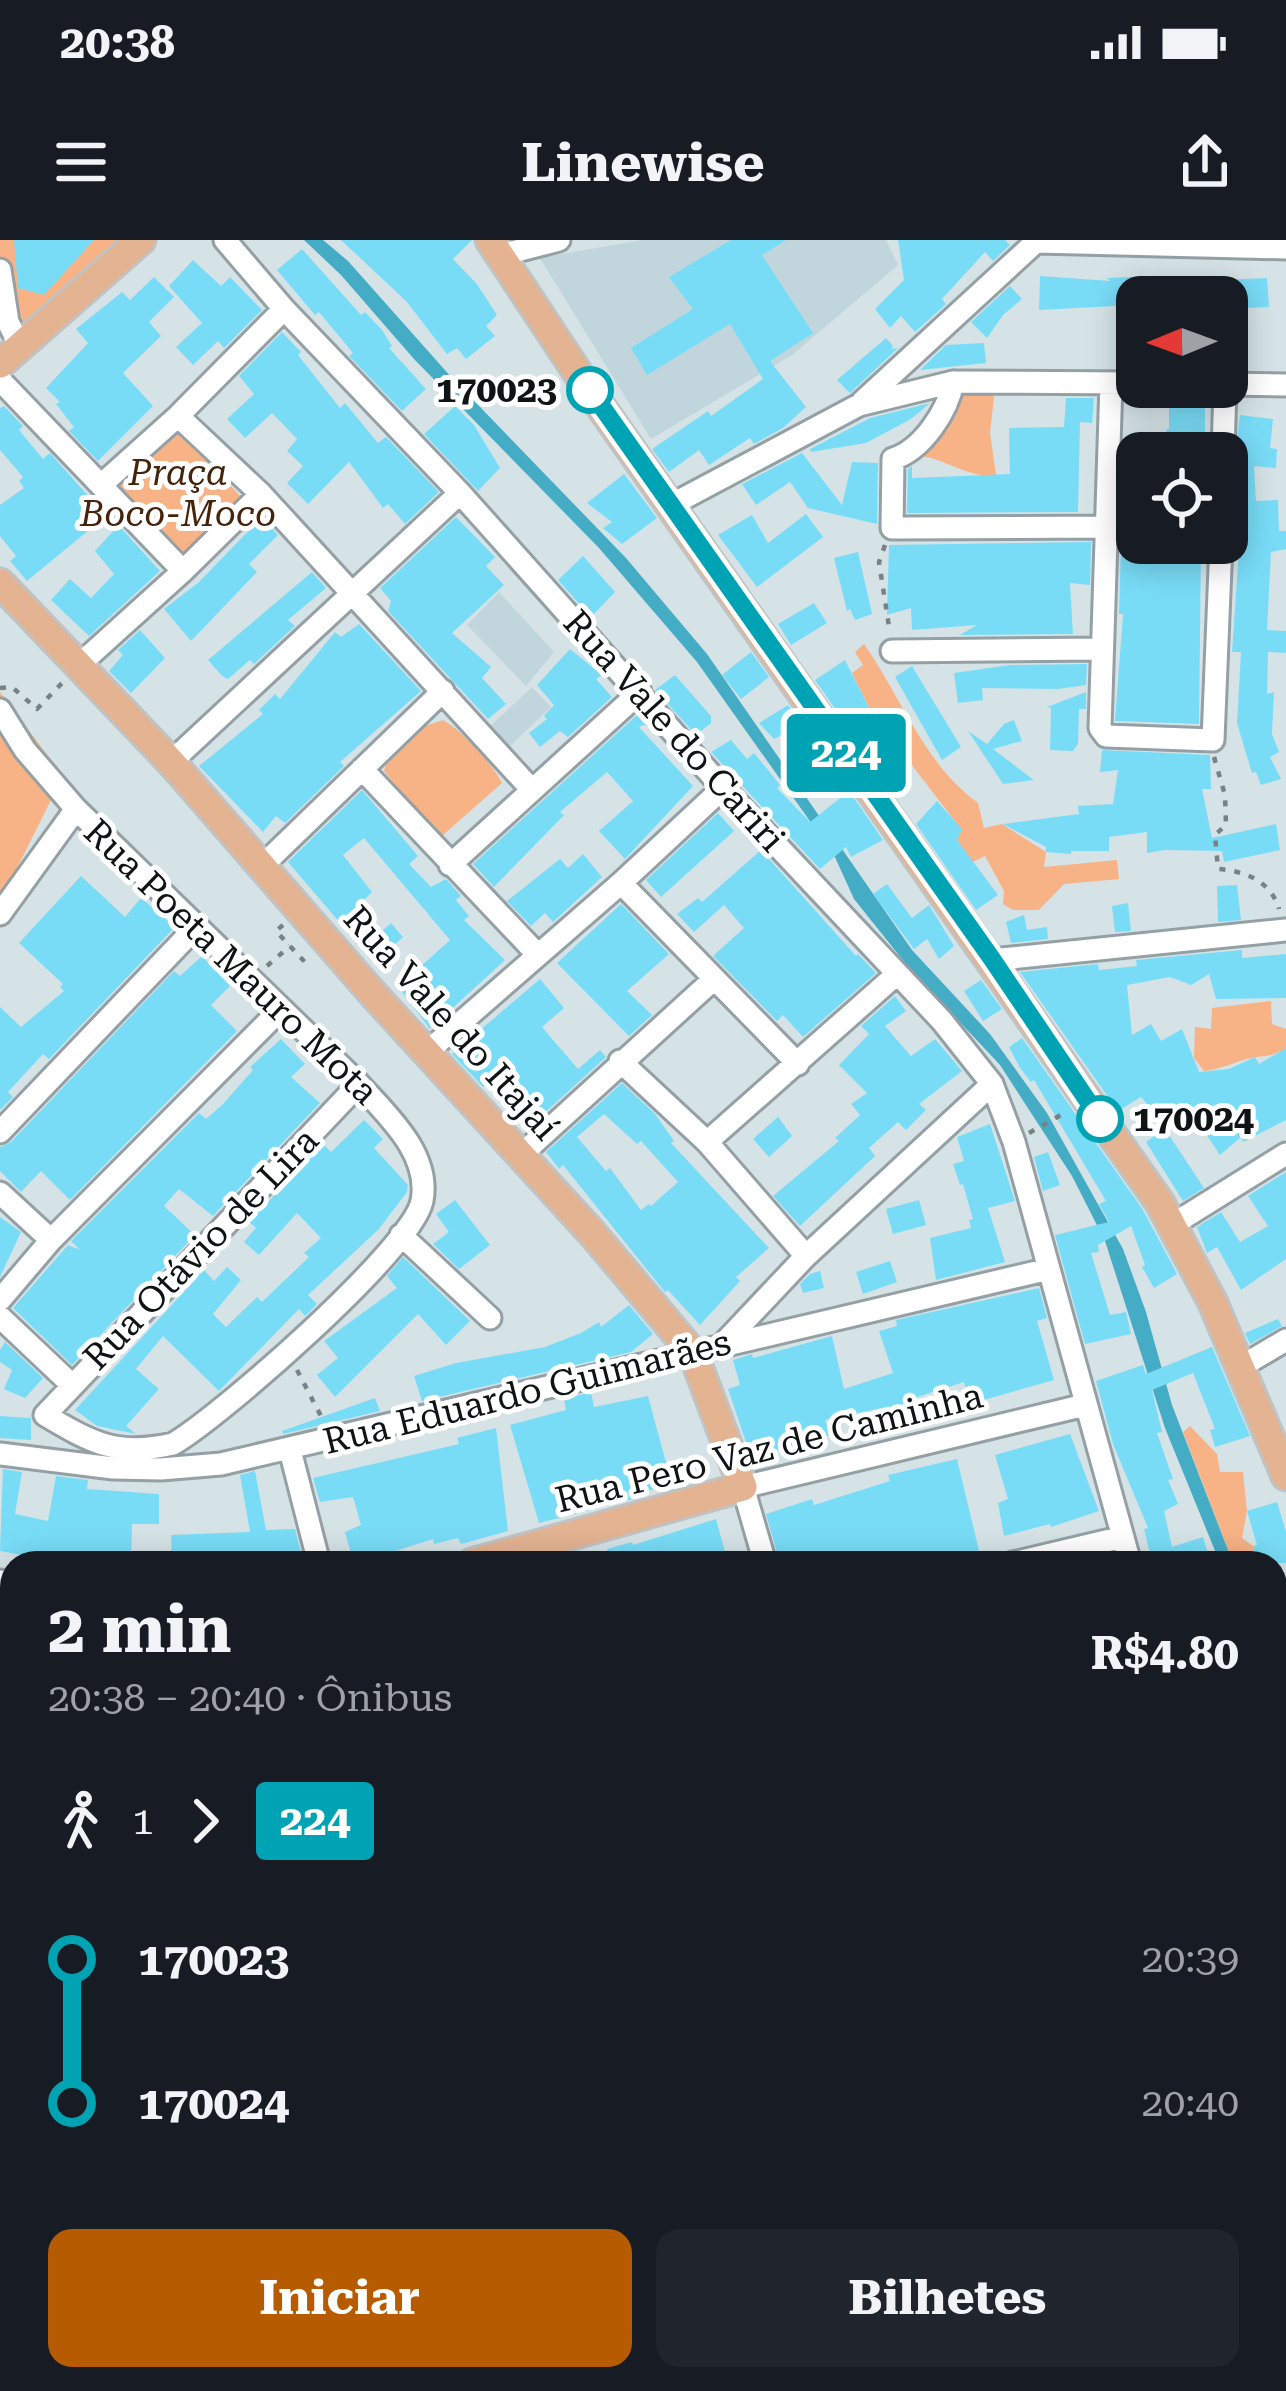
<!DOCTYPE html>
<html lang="pt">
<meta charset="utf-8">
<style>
:root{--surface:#171b24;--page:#20242c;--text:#f1f3f6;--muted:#9ea1a6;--accent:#b75b00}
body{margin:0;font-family:"Roboto Serif",serif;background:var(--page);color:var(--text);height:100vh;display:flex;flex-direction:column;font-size:45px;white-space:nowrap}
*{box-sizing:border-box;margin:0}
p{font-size:39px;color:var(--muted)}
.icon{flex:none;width:66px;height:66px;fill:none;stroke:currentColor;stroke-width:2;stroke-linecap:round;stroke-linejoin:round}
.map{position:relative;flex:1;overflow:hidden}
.drawer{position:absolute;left:0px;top:1311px;width:1287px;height:840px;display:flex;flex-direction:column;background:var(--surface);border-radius:36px 36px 0 0;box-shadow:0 6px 30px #0003}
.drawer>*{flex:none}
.badge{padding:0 24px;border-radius:9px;font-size:42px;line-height:78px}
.needle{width:78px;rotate:269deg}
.tools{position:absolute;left:1116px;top:36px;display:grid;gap:24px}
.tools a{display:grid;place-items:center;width:132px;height:132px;border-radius:24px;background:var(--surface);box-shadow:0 6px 30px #0003;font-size:60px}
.map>.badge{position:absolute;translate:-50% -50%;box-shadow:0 0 0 6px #fff}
.legs{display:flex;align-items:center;gap:18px;height:132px;padding:0 48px;font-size:39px}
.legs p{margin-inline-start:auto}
.headline{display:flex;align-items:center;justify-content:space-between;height:204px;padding:0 48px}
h1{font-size:66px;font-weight:700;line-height:90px}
.action{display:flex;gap:24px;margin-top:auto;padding:24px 48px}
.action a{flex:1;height:138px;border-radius:24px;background:var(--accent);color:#fff;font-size:48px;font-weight:700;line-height:138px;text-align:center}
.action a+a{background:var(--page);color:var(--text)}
ul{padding:0 48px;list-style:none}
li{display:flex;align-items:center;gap:42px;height:144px;font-size:45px}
li i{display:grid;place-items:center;width:18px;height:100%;margin:0 15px;background:currentColor}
li i::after{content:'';width:30px;height:30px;margin:-15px;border:9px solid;border-radius:50%;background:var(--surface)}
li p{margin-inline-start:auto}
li:first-child i{background:linear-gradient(#0000 50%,currentColor 0)}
li:last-child i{background:linear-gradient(currentColor 50%,#0000 0)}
.status{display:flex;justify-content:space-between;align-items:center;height:84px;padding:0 60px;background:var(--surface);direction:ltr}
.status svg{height:33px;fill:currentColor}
header{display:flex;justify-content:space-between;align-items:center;height:156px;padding:0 48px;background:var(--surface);font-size:54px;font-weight:700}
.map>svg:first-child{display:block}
.built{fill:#c1d6dc}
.green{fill:#f7b286}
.water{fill:#45acc6}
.building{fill:#79dcf7;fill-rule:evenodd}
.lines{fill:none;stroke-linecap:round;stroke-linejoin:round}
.minor-casing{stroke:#94a0a4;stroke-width:27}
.major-casing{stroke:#c1c2c2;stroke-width:33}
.path{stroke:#788183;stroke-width:4.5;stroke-dasharray:6 9;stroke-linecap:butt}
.minor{stroke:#fff;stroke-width:21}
.major{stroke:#e3b392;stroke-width:27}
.line-1-casing{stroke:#fff;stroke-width:27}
.line-1{stroke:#00a3b4;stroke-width:18}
.stop-1-dot{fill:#fff;stroke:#00a3b4;stroke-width:6}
.labels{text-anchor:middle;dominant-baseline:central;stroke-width:10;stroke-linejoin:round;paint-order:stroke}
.stop-label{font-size:36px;font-weight:bold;fill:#0f1314;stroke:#fff;text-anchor:end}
.park-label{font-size:36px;font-style:italic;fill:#46240c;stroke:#fff}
.street-label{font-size:36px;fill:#0f1314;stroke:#fff}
</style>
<div class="status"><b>20:38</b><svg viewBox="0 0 49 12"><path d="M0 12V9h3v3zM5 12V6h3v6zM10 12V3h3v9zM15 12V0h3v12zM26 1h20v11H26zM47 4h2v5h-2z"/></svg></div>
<header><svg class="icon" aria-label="menu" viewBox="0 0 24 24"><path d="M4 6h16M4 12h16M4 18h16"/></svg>Linewise<svg class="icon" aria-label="share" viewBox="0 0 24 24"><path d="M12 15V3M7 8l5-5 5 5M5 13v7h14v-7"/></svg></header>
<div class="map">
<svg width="1286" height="2151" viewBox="0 0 1286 2151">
<rect width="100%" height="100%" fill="#d5e3e7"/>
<path class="built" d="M641,0H886L898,25L792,115L651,199L540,18Z
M499,352L554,412L526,446L467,385Z
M532,447L551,467L506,510L487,489Z"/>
<path class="green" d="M0,0H148L24,109L0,51Z
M958,148H987L994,157L990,193L996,235C969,239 947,219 920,216Z
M182,192L240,256L238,264L181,316L117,249L174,193Z
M864,404C902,458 923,523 978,563L984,588L1002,584L1046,612L1044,627L1117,620L1119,639L1064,644L1039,670H1013L1003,664L1004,651L985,616L973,622L957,600L961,589L871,472L852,433L863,425L855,412Z
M0,452L63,536L0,662Z
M443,480C464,492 491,522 502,543L443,595L435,592L384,531L386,524L425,486Z
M1271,761L1272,784L1286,789V820L1280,811C1269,818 1264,815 1252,818C1235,821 1223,829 1204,831L1194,818L1195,787L1211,789L1212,768Z
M1190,1186L1217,1214L1220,1232H1243L1247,1271L1242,1298L1253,1306L1254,1317L1249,1323H1233L1183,1192Z
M1275,1366L1282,1377L1284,1390L1286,1475L1275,1444Z
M1286,1633V1916L1275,1921V1635Z
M12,2098V2139H50L57,2151H6L0,2099Z"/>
<path class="water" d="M304,0H323L348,21L452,138L626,318L707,414L912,710L990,794L1047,873L1123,1009L1146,1072L1172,1165L1233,1323H1220L1165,1188L1105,1001L1072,936L1000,825L910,729L854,659L834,615L697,422L599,308L414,119L341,35Z
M1275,1444L1286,1475V1535L1275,1496Z"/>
<path class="building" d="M14,0H94L44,55L18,48Z
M341,0H472L453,19L477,44L497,75L486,86L495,96L466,119L457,108L447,114L406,61Z
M731,0H786L762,15L813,93L770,121L806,167L783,188L754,204L750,198L709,225L699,210L669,232L652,209L708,171L711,176L763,139L730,84L647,135L631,108L693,69L669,37Z
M898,0H1005L1010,5L993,21L985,12L942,59L946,64L915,92L901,76L890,88L875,69L904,40Z
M302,9L361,75L365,72L382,90L392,106L389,108L426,149L402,171L349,116L353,113L319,72L315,75L277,30Z
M193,20L221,46L230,37L262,70L224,108L218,101L193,125L176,107L202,83L169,46Z
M1040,36L1110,41L1107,38L1133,37L1190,41L1188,57H1134V65L1039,70Z
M154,37L174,57L149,82L161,96L123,133L153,166L98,221L69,191L74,187L56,164L60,162L46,148L88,103L76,89L122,52L130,60Z
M1267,38L1269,67L1227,69L1223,40Z
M1010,46L1022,59L1003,75L987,98L971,82Z
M282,92L301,112L298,115L340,168L345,163L378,203L386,197L439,252L405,284L388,264L383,268L349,222L308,264L287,243L303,226L287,211L297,199L272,173L245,198L227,179L254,154L239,136Z
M886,98L893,106L891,109L898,108L850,153L837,140Z
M1137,98V118H1121L1120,99Z
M984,103L986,123L920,130L946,105Z
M1066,158H1094L1092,183L1080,182L1078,272L907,273L908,229L912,226V238L1010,234L1009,188L1064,187Z
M1205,158V213H1169L1166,190L1169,189V159Z
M930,163L911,179L866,203L811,212L810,209L870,178Z
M4,166L23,186L19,190L43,219L50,213L106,276L27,341L10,321L16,316L0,296V265L24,248L19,241L23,237L0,210V168Z
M455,166L474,185L500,228L478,251L424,194Z
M1240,175L1273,179L1270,208L1277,209L1276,228L1254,226L1256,261L1278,260L1279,291H1286V309L1271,312L1267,390L1286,391V413L1268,412L1267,454L1274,452L1272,494L1279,512L1270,517L1281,539L1261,545L1256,532L1252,533L1237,483L1241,412H1232L1239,310L1234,296L1238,256L1230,257Z
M1124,204L1137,205V303L1201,307L1199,484L1115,481L1123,374H1119Z
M802,213L842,265L852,222L878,223L877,284L808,268L790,242L756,265L742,244Z
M624,234L657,278L622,304L603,288L612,282L587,263Z
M806,274L823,297L757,347L718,295L752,275L768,303Z
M262,277L278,295L249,324L257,332L191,401L164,369L199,342Z
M456,277L495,317L486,326L504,345L452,393L491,427L482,438L506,464L488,479L388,371L391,361L380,348Z
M116,288H121L160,331L89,396L51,360L70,339L91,358L114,334L95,311Z
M1091,302L1090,345L1070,343L1073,394L960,395L977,385L912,390L911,368L887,375L889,305Z
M858,312L872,374L855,380L850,369L847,371L834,318Z
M583,316L615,352L591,377L558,340Z
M312,332L326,348L288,380L295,386L254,424L250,420L228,439L222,436L208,420Z
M814,363L827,383L791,405L778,384Z
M359,384L421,451L340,522L344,526L285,583L276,576L263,592L199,526L263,474L259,470L275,454L280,459L335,392L341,397Z
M140,390L165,418L131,453L109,431L123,415L118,410Z
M570,409L602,435L596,439L612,457L568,497L560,491L540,507L529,493L547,479L544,476L554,465L537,445Z
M751,412L769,437L741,459L722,435Z
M845,420L875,480L912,539L893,551L815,440Z
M1087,424L1086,445L1058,449L982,448L983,460L958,463L954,433L1010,425Z
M912,426L961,507L942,520L895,437Z
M675,435L711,476V483L696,495L655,450Z
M1086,452V469H1079L1078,504L1073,511L1050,510L1051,468L1047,467Z
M788,465L802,484L774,499L759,483Z
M637,475L646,484L639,487L693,546L625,619L599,591L633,561L607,532L560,572L564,575L494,647L473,624Z
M1014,480L1022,501L993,509L1034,540L1003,544L968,491L987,504L1004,484Z
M731,500L747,519L754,513L780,545L777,548L810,582L849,551L883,600L851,617L846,607L820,629L711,512Z
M1102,510L1210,515L1211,549H1202L1212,598L1276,584L1280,610L1224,622L1222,611L1165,610L1147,613V592L1109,597V611H1071V614L1046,612V607L1003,584L1079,574L1078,566L1113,564L1118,530L1100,532Z
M362,550L418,616L409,624L431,647L446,639L461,656L456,660L469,676L464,680L505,720L430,789L398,747L450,700L364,598L343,615L372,652L341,684L288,622Z
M937,561L962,589L957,600L998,655L976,670L916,584Z
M718,573L734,591L661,657L646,640Z
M761,610L856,716L858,714L876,733L803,797L783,775L777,781L713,716L744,688L724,665L694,692L677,674L698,658L702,662Z
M583,614L602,637L553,682L545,673L531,686L507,661L560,619L568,628Z
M81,636L125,677L141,658L175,687L49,819L43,814L8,852L13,857L0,870V767L21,787L64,751L60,747L63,744L19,703Z
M887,644L912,678L929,665L954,706L939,719L927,699L914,709L873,654Z
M1237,645L1241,680L1218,682L1217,646Z
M1128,663L1131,691L1115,692L1112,666Z
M621,664L669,714L627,751L652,775L629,796L557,723Z
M1024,675L1027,690L1047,687L1048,699L1011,703L1006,682Z
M391,683L403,697L385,714L372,700Z
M1242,710V718L1286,714V758L1216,759L1209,734L1191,745L1170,737L1127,745L1132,795L1151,784L1161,801L1182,789L1199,832L1229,829L1255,817L1259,824L1286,808V880L1243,902L1241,897L1220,915L1191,872L1168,888L1141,857L1118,871L1020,732L1098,724L1099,730L1137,726L1136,720Z
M202,716L230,746L211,765L237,791L70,960L41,931L21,952L0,931V907L11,902L174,731L180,736Z
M540,739L564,768L542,787L578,829L600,810L606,817L528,888L489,842L483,847L452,814Z
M981,740L1002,769L983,781L964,751Z
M895,756L906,771L885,786L911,816L935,799L962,831L919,864L926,870L906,890L898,882L869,908L875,916L800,986L773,956L839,901L835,898L860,875L851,864L867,853L839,825L869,794L861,786Z
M1022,798L1143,970L1177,1034L1154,1048L1142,1027L1145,1025L1131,986L1098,1005L1099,1012L1091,1013L1110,1075L1126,1072L1131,1094L1085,1104L1055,995L1109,982L1099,964L1106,961L1034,840L1031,842L1020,828L1009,807Z
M281,799L305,824L291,837L320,863L213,976L179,949L164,966L195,995L72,1125L13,1068L68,1005L80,1010L71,1001L199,873L206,879L222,865L253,830L250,827Z
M622,843L655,874L674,901L671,903L769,1008L736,1037L740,1041L700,1085L668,1050L665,1052L563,925L559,929L546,912ZM604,874L637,904L641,901L678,942L651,966L649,964L641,970L610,928L606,931L577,897Z
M778,877L792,896L769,917L753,899Z
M364,880L383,899L374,908L408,945L407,952L378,990L308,1055L317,1064L305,1076L299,1069L219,1151L163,1096L136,1129L159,1149L126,1186L136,1194L97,1186L75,1170L204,1030L214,1041L227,1027L241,1040L213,1074L226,1087L257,1057L262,1062L309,1017L304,1013L321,998L297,973L259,1015L244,1002L256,988L249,982L323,904L331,912Z
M990,884L1015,961L988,968L1005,1022L936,1040L930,998L971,988L969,980L973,979L963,944L960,945L953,924L964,921L957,897Z
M1165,889L1204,948L1183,961L1146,902Z
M1048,912L1060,945L1043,951L1034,917Z
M1286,932V1019L1241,1050L1217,1007L1207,1013L1197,987L1221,972L1240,1002L1268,986L1248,956Z
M455,960L490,1005L459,1029L433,1004L449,992L436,974Z
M919,960L926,985L893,994L886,969Z
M0,977L21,992L0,1037Z
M403,1017L470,1081L446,1105L418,1074L335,1157L317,1135L338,1118L324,1101L397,1048L387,1036Z
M890,1021L897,1042L863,1054L856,1032Z
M820,1031L824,1048L803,1053L800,1044L810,1034Z
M1039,1048L1047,1078L1037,1081L1054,1140L970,1164L964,1142L908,1160L916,1185L890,1194L882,1168L825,1180L830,1195L751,1217L728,1149L740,1145L733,1120L752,1114L753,1118L832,1096L844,1149L893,1133L879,1091L897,1086L896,1080Z
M629,1065L653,1094L631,1112L422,1161L414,1136L456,1123L545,1107L581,1093L599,1082L601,1087Z
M1278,1079L1282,1086L1250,1104L1245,1093Z
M5,1102L43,1138L25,1158L4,1149L12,1130L0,1122V1110Z
M1212,1107L1250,1196L1215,1207L1210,1190L1215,1189L1193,1133L1152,1150L1162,1192L1157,1193L1173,1239L1168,1240L1178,1264L1164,1271L1172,1307L1203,1297L1211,1323H1145L1144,1316L1150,1314L1144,1289L1148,1288L1113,1204L1096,1141L1143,1125L1146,1134Z
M591,1152L594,1167L648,1156L672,1245L643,1252L644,1256L539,1283L510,1185L566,1170L564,1159Z
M375,1158L380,1171L283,1194L282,1191Z
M0,1176L31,1178V1200L0,1198Z
M496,1188L508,1291L461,1304L458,1298L434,1304L433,1299L373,1318L371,1311L352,1317L345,1292L361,1285L353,1257L320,1262L313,1238L459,1204L457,1198Z
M1070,1194L1099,1271L1051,1287L1050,1284L1004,1296L998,1263L1008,1259L995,1215Z
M957,1219L981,1319L958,1323H935L934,1319L909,1323H780L766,1274L812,1259L814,1265L890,1241L888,1235Z
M3,1229L22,1232L15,1274L48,1281L56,1236L88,1240L87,1249L159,1254V1284H132L131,1323H63L0,1311Z
M255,1231L266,1290L295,1289L303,1321L172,1323L171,1295L250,1292L240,1235Z
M1277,1262L1286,1292V1323H1255L1253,1306L1257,1305L1247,1271Z
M716,1279L728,1323H590L608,1314L607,1309L632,1302L633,1305Z"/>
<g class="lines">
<defs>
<path id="minor" d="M225,0L284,69L460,253L723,548L942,781L992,844L1014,902L1130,1323
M1036,2L1286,8
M501,15L559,0
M0,30L8,82L20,106
M0,140L183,331
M953,142C948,171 922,210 893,219L892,288L1107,287
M1111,143L1100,488L1106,496L1213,500L1221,303
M1227,144L1286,145
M862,162L1038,0
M178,176L261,254L532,550
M1223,213L1225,147
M101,245L178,176L284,69
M671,265L859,165L953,142L1137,143
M892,411L1100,409
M79,425L183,331L261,254
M0,470L25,510L76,569L359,844C387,875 431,914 422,961C412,1009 220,1177 173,1204C117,1217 92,1203 45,1175L359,844
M171,522L460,253
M362,529L537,714
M263,625L443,451
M450,625L640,452
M621,643L798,824
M0,674L76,569
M992,720L1286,690
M427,812L621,643L723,548
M620,821L707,902L806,1016
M0,892L196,687
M707,902L897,734
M522,914L714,739
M0,953L51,1000
M1172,985L1286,914
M401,995L490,1078
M0,1060L51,1000L280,770
M0,1077L72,1145
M723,1104L806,1016L992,844
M1242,1126L1286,1100
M290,1210L319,1323
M0,1214L113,1228L161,1229L221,1224L1049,1029
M765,1323L743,1247L1085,1165
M1013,1323L1123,1297
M0,1341L12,1343
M0,1475L12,1477
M0,1943L12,1953
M1275,2010L1286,2006
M176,2139L186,2151
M675,2139L679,2151
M811,2139L812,2151
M935,2139L936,2151
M1062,2139L1064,2151
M1194,2139L1195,2151
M704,2151L748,2139"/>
<path id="major" d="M490,0L589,150L1160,963L1213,1063L1286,1236
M0,124L141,0
M0,343L171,522L374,755L592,993L693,1113L743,1247L472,1323
M0,1667L12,1669"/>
</defs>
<use href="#minor" class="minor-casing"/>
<use href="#major" class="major-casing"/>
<path class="path" d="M885,305L879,322L890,393
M0,448L12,447L37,469L64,441
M1214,517L1225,555L1226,585L1215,595L1218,629C1245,631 1271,641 1279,669
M283,685L276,691L303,720L307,716
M267,726L290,706
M1029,893L1066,872
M297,1130L322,1178
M0,1749L12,1723
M0,2037L12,2032
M436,2139L440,2151"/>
<use href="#minor" class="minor"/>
<use href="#major" class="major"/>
</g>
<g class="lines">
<defs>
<path id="line-1" d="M590,150L992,719L1100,879"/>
</defs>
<use href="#line-1" class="line-1-casing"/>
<use href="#line-1" class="line-1"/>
</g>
<g class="stop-1-dot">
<circle cx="590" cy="150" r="21"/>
<circle cx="1100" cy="879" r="21"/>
</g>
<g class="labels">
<g class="stop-label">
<text x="557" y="150">170023</text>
<text x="1133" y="879" text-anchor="start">170024</text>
</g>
<g class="park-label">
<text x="178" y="233">Praça<tspan x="178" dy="41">Boco-Moco</tspan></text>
</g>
<g class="street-label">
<text transform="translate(674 491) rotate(48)">Rua Vale do Cariri</text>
<text transform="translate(231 722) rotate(44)">Rua Poeta Mauro Mota</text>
<text transform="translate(451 783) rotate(48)">Rua Vale do Itajaí</text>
<text transform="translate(201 1009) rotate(-46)">Rua Otávio de Lira</text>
<text transform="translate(527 1152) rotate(-14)">Rua Eduardo Guimarães</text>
<text transform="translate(769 1208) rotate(-14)">Rua Pero Vaz de Caminha</text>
</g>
</g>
</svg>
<div class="tools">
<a><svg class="needle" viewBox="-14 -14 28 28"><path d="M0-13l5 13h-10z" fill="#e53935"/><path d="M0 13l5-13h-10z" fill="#9ea1a6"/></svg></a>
<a><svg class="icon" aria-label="locate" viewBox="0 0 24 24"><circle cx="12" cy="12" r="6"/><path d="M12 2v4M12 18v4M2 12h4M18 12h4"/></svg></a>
</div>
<b class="badge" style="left:846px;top:513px;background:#00a3b4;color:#fff">224</b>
<section class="drawer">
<div class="headline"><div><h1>2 min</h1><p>20:38 – 20:40 · Ônibus</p></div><b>R$4.80</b></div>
<div class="legs"><svg class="icon" aria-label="walk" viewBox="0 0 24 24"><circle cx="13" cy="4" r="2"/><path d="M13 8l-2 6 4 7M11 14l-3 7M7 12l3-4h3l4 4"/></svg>1<svg class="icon" aria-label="forward" viewBox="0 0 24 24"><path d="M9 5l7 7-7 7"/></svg><b class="badge" style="background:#00a3b4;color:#fff">224</b></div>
<ul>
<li><i style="color:#00a3b4"></i><b>170023</b><p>20:39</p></li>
<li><i style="color:#00a3b4"></i><b>170024</b><p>20:40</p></li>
</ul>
<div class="action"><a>Iniciar</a><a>Bilhetes</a></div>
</section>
</div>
